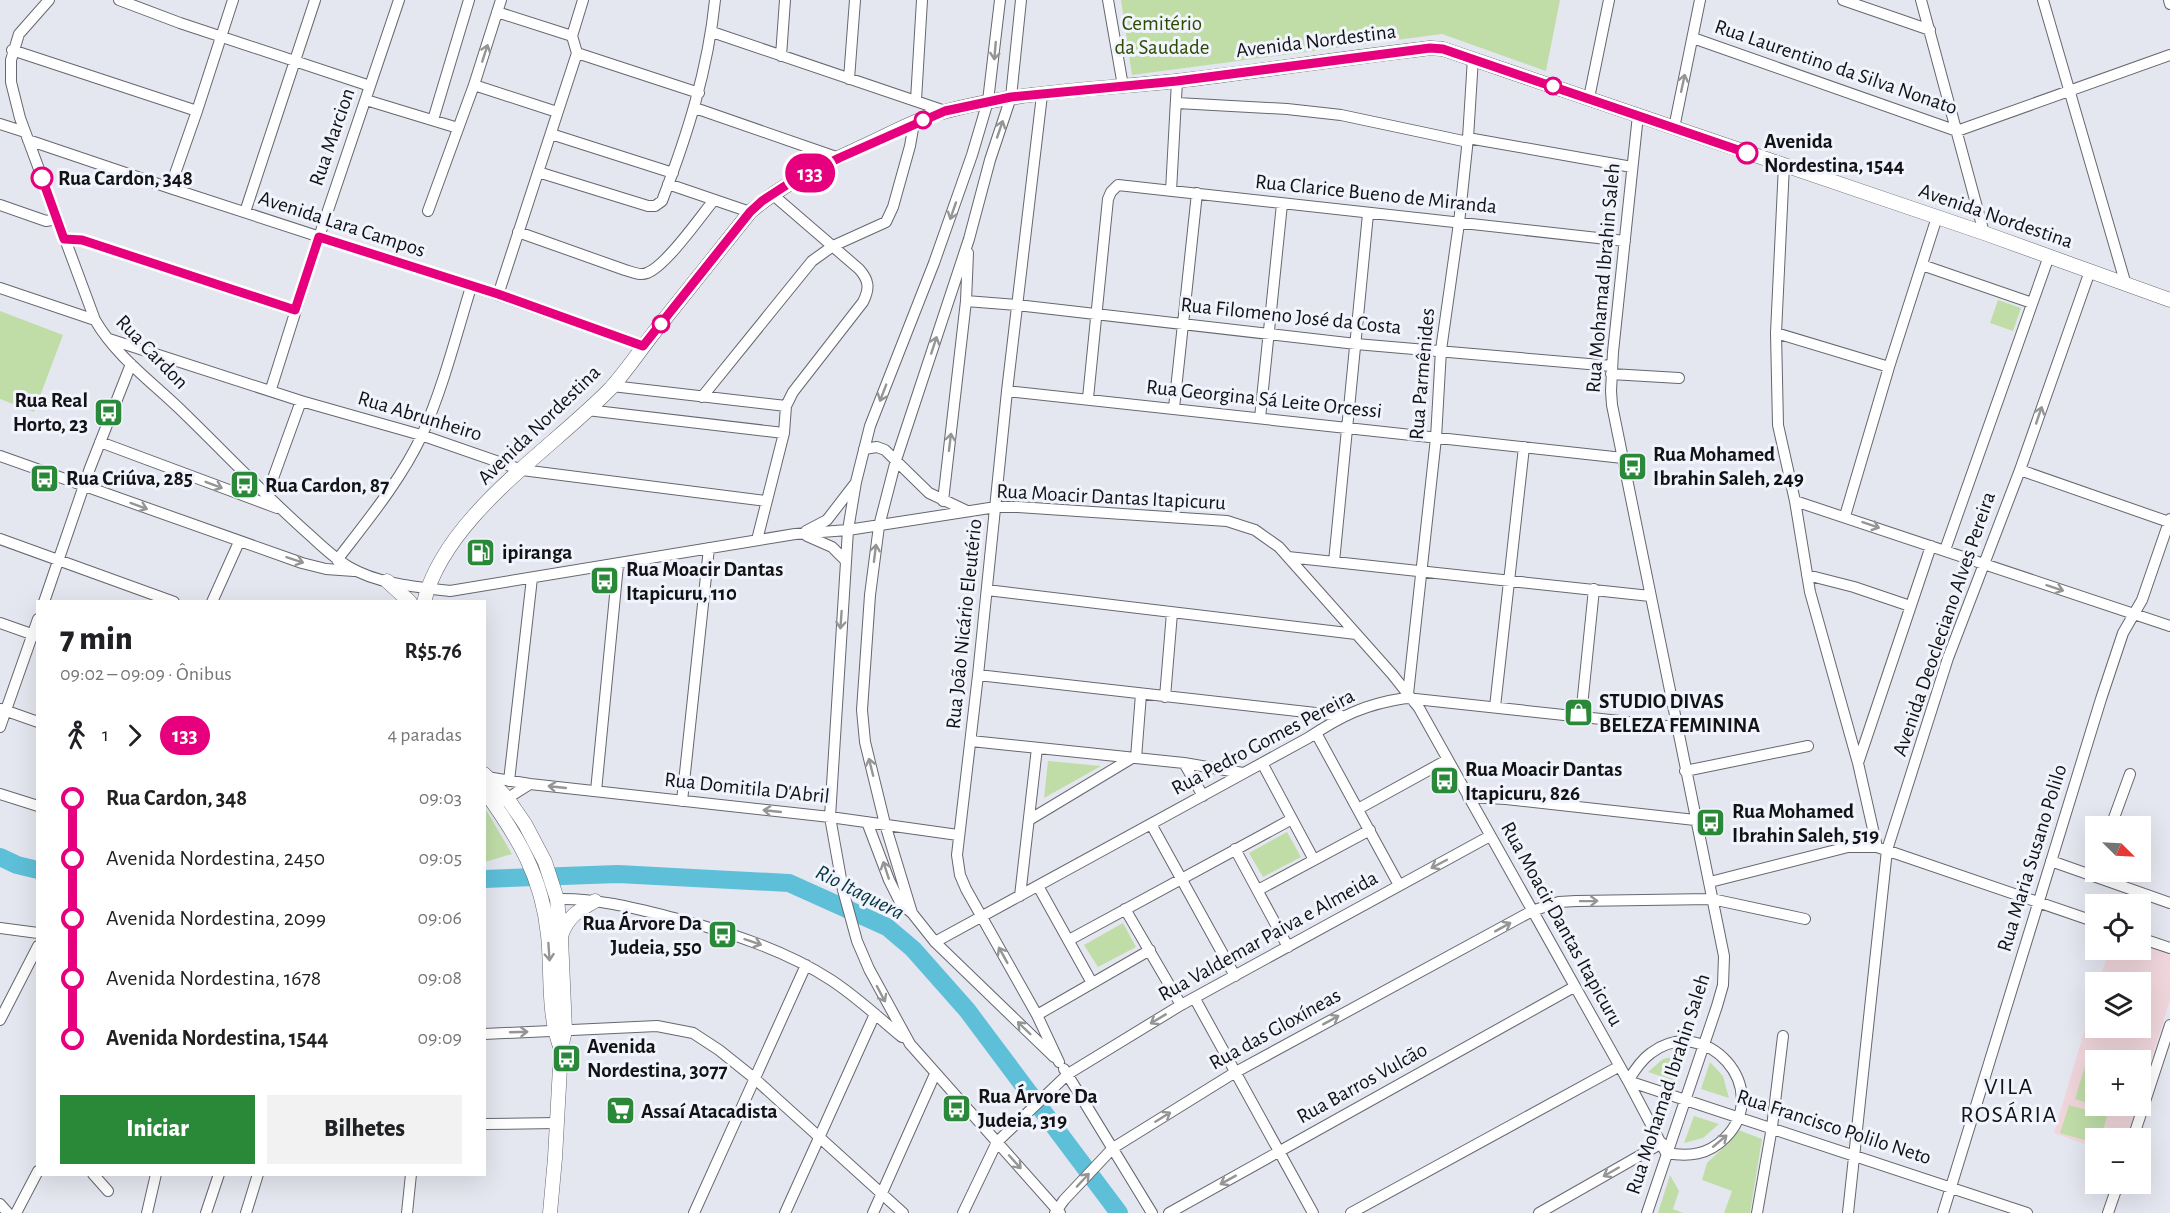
<!DOCTYPE html>
<html lang="pt">
<meta charset="utf-8">
<style>
:root{--surface:#fff;--page:#f2f2f2;--text:#202124;--muted:#757577;--accent:#2a8839}
body{margin:0;font-family:"Alegreya Sans",sans-serif;background:var(--page);color:var(--text);height:100vh;display:flex;flex-direction:column;font-size:22px;white-space:nowrap}
*{box-sizing:border-box;margin:0}
p{font-size:20px;color:var(--muted)}
.icon{flex:none;width:33px;height:33px;fill:none;stroke:currentColor;stroke-width:2;stroke-linecap:round;stroke-linejoin:round}
.map{position:relative;flex:1;overflow:hidden}
.side{position:absolute;left:36px;top:600px;width:450px;height:576px;display:flex;flex-direction:column;background:var(--surface);border-radius:0px;box-shadow:0 6px 24px #0002}
.side>*{flex:none}
.badge{padding:0 12px;border-radius:20px;font-size:21px;line-height:39px}
.needle{width:39px;rotate:114deg}
.tools{position:absolute;left:2085px;top:816px;display:grid;gap:12px}
.tools a{display:grid;place-items:center;width:66px;height:66px;border-radius:0px;background:var(--surface);box-shadow:0 6px 24px #0002;font-size:30px}
.map>.badge{position:absolute;translate:-50% -50%;box-shadow:0 0 0 3px #fff}
.legs{display:flex;align-items:center;gap:9px;height:66px;padding:0 24px;font-size:20px}
.legs p{margin-inline-start:auto}
.head{display:flex;align-items:center;justify-content:space-between;height:102px;padding:0 24px}
h1{font-size:33px;font-weight:800;line-height:45px}
.cta{display:flex;gap:12px;margin-top:auto;padding:12px 24px}
.cta a{flex:1;height:69px;border-radius:0px;background:var(--accent);color:#fff;font-size:24px;font-weight:800;line-height:69px;text-align:center}
.cta a+a{background:var(--page);color:var(--text)}
ul{padding:0 24px;list-style:none}
li{display:flex;align-items:center;gap:21px;height:60px;font-size:22px}
li i{display:grid;place-items:center;width:9px;height:100%;margin:0 8px;background:currentColor}
li i::after{content:'';width:15px;height:15px;margin:-8px;border:4px solid;border-radius:50%;background:var(--surface)}
li p{margin-inline-start:auto}
li:first-child i{background:linear-gradient(#0000 50%,currentColor 0)}
li:last-child i{background:linear-gradient(currentColor 50%,#0000 0)}
.map>svg:first-child{display:block}
.education{fill:#f0d6dc}
.green{fill:#c0dda8}
.lines{fill:none;stroke-linecap:round;stroke-linejoin:round}
.river{stroke:#5dbfd8;stroke-width:18}
.minor-casing{stroke:#66676f;stroke-width:12}
.major-casing{stroke:#66676f;stroke-width:15}
.minor{stroke:#fff;stroke-width:10}
.major{stroke:#fff;stroke-width:14}
.oneway{stroke:#959596}
.line-1-casing{stroke:#fff;stroke-width:14}
.line-1{stroke:#e6007e;stroke-width:9}
.stop-1-dot{fill:#fff;stroke:#e6007e;stroke-width:3}
.labels{text-anchor:middle;dominant-baseline:central;stroke-width:6;stroke-linejoin:round;paint-order:stroke}
.park-label{font-size:21px;fill:#2d4b00;stroke:#f2f4fd}
.street-label{font-size:21px;fill:#131316;stroke:#f2f4fd}
.stop-label{font-size:21px;font-weight:bold;fill:#131316;stroke:#f2f4fd;text-anchor:start}
.poi-label{font-size:21px;font-weight:bold;fill:#131316;stroke:#f2f4fd;text-anchor:start}
.water-label{font-size:22px;font-style:italic;fill:#03333e;stroke:#f2f4fd}
.quarter-label{font-size:24px;letter-spacing:1.5px;fill:#131316;stroke:#f2f4fd}
</style>
<div class="map">
<svg width="2170" height="1213" viewBox="0 0 2170 1213">
<rect width="100%" height="100%" fill="#e5e7f0"/>
<path class="education" d="M2141,942L2170,950V1000L2141,1092L2140,1060H2096V1106H2138L2126,1138H2096L2095,1148L2054,1133L2095,995L2096,1028H2140V982H2099L2109,950H2140Z"/>
<path class="green" d="M1121,0H1560L1546,71L1442,34L1132,75Z
M1998,300L2021,308L2013,331L1990,323Z
M0,311L63,335L34,412L0,399Z
M1048,761L1101,766L1044,798Z
M485,808L512,854L485,862H484Z
M1287,832L1301,857L1263,877L1249,853Z
M1123,923L1136,947L1098,967L1084,945Z
M1684,1054L1675,1081L1648,1072L1663,1059Z
M1710,1062L1723,1076L1729,1098L1701,1089Z
M2085,1066L2095,1069V1095L2093,1105L2075,1099Z
M2069,1105L2107,1116L2101,1138H2096L2095,1143L2060,1133Z
M1694,1116L1719,1124L1703,1138L1684,1143Z
M1736,1129L1762,1139L1750,1213H1724L1732,1191L1702,1180L1707,1163L1727,1144Z
M1670,1175L1679,1191L1673,1209L1683,1213H1658Z"/>
<g class="lines">
<path class="river" d="M0,857L17,865L38,870
M484,879L618,874L789,883L887,927L913,949L967,1010L1119,1213"/>
<defs>
<path id="minor" d="M49,0L19,34L11,60V82L20,118L95,320C117,358 155,384 186,415C225,453 263,493 303,529C318,542 332,557 349,567C378,584 416,587 450,591L795,534L848,530L996,507H1018L1227,521L1255,530L1279,547L1392,674L1419,708L1628,1081L1666,1153
M119,0L180,23L370,86
M1000,0L988,101L972,155L934,263L870,426L856,482L848,530L830,817L843,890L857,941L869,969L910,1044L1060,1213
M1108,0L1123,86
M1843,0L1930,30
M1921,0L1984,233
M2043,0L2126,285
M2169,0L2170,4
M497,12L572,36
M712,32L945,111
M1693,38L1957,131L2170,55
M12,50L197,111
M577,53L699,93
M577,53L572,36L583,0
M781,56L785,0
M849,79L855,0
M474,85L557,112
M1042,95L1007,391L978,675L957,855L960,875L966,889L1037,1015L1059,1062
M1589,98L1609,0
M366,100L458,128
M916,100L922,0
M1177,103L1287,109L1341,115L1468,142
M695,108L839,158
M1638,115L1613,352L1611,391L1612,405L1724,956L1723,985L1717,1006L1647,1213
M433,120L469,0
M0,124L25,132
M1674,128L1700,0
M551,134L673,173
M1468,138L1632,167
M28,140L170,188L498,295L643,346
M1784,165L1776,333L1778,425L1795,501L1810,592L1858,763L1877,847
M538,172L648,206H655L662,201C687,136 708,70 715,0
M668,184L750,212
M170,188L197,111L233,0
M1171,191L1177,81
M0,205L46,221L57,219
M428,211L474,85L501,0
M245,212L315,0
M518,232L625,270C632,272 640,276 647,273C666,266 700,217 714,200
M64,239L83,240L295,311
M1922,265L2032,303
M0,288L95,320
M498,295L577,53
M966,301L1017,305L1356,344L1612,366
M1776,333L1889,367
M109,339L301,401L421,435L522,470L766,501
M1611,374L1679,378
M612,386L786,406
M271,389L319,237L399,0
M1007,391L1623,458
M702,397L812,261L833,246L886,222L893,207L910,146L914,123
M1088,398L1108,199L1111,192L1118,185L1625,241
M1174,408L1197,193
M587,410L784,433
M1260,418L1282,204
M100,442L277,508
M864,449L877,447L885,450L929,493L967,511
M0,456L302,563L326,569L354,571
M2020,470L2169,522
M267,495L301,401
M943,501L966,301L968,253
M1795,501L2170,626
M1845,516L1889,367L1937,217
M806,531L827,520L854,485
M807,536L832,547L846,561
M0,539L174,602
M757,540L784,433L786,406L793,392L863,302C870,288 869,280 859,269L772,194
M1945,550L2049,256
M1288,557L1650,596
M337,560C367,521 401,480 422,435C443,388 456,336 471,287
M1334,562L1368,214
M1807,575L1854,587L1910,606
M987,590L1356,634
M44,602L90,468L131,364
M212,602L239,542
M0,623L37,636
M978,675L1342,716
M1408,694L1436,438L1441,350L1459,223L1468,138L1473,58
M1165,697L1172,613
M1495,707L1524,447
M1,709L38,722
M1581,716L1594,589
M0,727L38,619
M1316,733L1399,885
M971,741L1184,763L1243,773
M1136,758L1141,694
M1184,763L1203,796
M1262,763L1314,860
M1858,763L1931,546
M1685,771L1808,746
M487,777L530,784L830,817L958,835
M509,781L532,578
M596,791L618,565
M0,794L38,806
M1468,797L1506,799L1695,820
M503,801L530,784
M682,801L709,548
M1358,809L1447,760
M1029,820L1132,758
M867,822L889,880L901,904L912,913L935,942L1054,1057
M1151,824L1235,976
M2111,826L2130,774
M1235,849L1288,947
M2051,861L2170,903
M1710,882L1848,847H1877L2096,922
M1038,886L1092,983
M1258,890L1370,830
M1020,896L1037,748
M557,899C598,898 638,909 678,919C731,933 785,950 831,980C857,997 879,1018 902,1037
M1125,909L1181,1005
M912,913L885,824L865,742L862,710L870,595L879,526L896,460L969,239L990,160L1011,97L1021,0
M0,928L38,933
M2140,938L2170,948
M1069,940L1292,819
M935,942L1308,738C1341,716 1365,704 1406,698L1676,727
M1195,999L1313,1213
M1037,1015L1150,950
M0,1020L38,946
M484,1034L657,1026L693,1033L719,1050L754,1078L903,1213
M1064,1069L1152,1213
M1628,1081L2027,1213
M1628,1081C1634,1071 1641,1060 1651,1053C1706,1012 1774,1089 1725,1138C1708,1155 1689,1157 1666,1153
M484,1124L557,1123
M2133,1138L2170,1025
M93,1174L108,1191
M0,1204L8,1213
M16,1213L38,1171
M147,1213L156,1174
M206,1213L219,1174
M246,1213L258,1174
M407,1213L411,1174
M694,1213L806,965
M785,1213L875,1014
M873,1213L935,1074
M963,1213L997,1142L1068,1074L1181,1005L1490,836
M1055,1213L1064,1200L1113,1148L1234,1073L1532,911L1559,902L1576,901L1712,899L1805,919
M1169,1213L1574,987
M1351,1213L1618,1067
M1539,1213L1662,1143
M1757,1213L1772,1127L1783,1036
M1848,1213L1887,850L1948,658L2020,470L2090,271
M1943,1213L2101,699L2123,633L2142,600L2170,519
M2108,1213L2118,1184"/>
<path id="major" d="M387,581L410,602
M424,602C445,516 552,449 611,388C627,370 641,349 656,330C687,291 718,252 750,212C780,186 818,167 855,150C885,137 915,119 947,111C1021,91 1101,89 1177,81C1261,71 1345,58 1430,48L1443,49L1984,233L2170,300
M484,774L507,798L525,824L545,862L557,899L561,938L565,1030L561,1049L555,1158L550,1213
M484,790C518,837 542,876 548,935C552,973 547,1013 561,1049
M561,936C567,917 579,910 595,901"/>
</defs>
<use href="#minor" class="minor-casing"/>
<use href="#major" class="major-casing"/>
<use href="#minor" class="minor"/>
<use href="#major" class="major"/>
</g>
<defs><path id="oneway-shaft" d="M-6 0H5M1.5-3L5.5 0L1.5 3" fill="none" stroke-width="1.6" stroke-linecap="round" stroke-linejoin="round" transform="scale(1.5)"/></defs>
<g class="oneway">
<use href="#oneway-shaft" transform="translate(995 51) rotate(95)"/>
<use href="#oneway-shaft" transform="translate(485 53) rotate(-72)"/>
<use href="#oneway-shaft" transform="translate(1683 83) rotate(-78)"/>
<use href="#oneway-shaft" transform="translate(1000 129) rotate(-71)"/>
<use href="#oneway-shaft" transform="translate(953 211) rotate(109)"/>
<use href="#oneway-shaft" transform="translate(934 345) rotate(-72)"/>
<use href="#oneway-shaft" transform="translate(883 393) rotate(111)"/>
<use href="#oneway-shaft" transform="translate(2039 415) rotate(-71)"/>
<use href="#oneway-shaft" transform="translate(950 442) rotate(-83)"/>
<use href="#oneway-shaft" transform="translate(214 485) rotate(21)"/>
<use href="#oneway-shaft" transform="translate(139 506) rotate(20)"/>
<use href="#oneway-shaft" transform="translate(1871 525) rotate(19)"/>
<use href="#oneway-shaft" transform="translate(875 553) rotate(-83)"/>
<use href="#oneway-shaft" transform="translate(295 560) rotate(18)"/>
<use href="#oneway-shaft" transform="translate(2055 588) rotate(18)"/>
<use href="#oneway-shaft" transform="translate(841 620) rotate(94)"/>
<use href="#oneway-shaft" transform="translate(871 767) rotate(-104)"/>
<use href="#oneway-shaft" transform="translate(557 787) rotate(-174)"/>
<use href="#oneway-shaft" transform="translate(772 811) rotate(-174)"/>
<use href="#oneway-shaft" transform="translate(1439 864) rotate(152)"/>
<use href="#oneway-shaft" transform="translate(886 870) rotate(-108)"/>
<use href="#oneway-shaft" transform="translate(1589 901) rotate(-1)"/>
<use href="#oneway-shaft" transform="translate(1503 927) rotate(-29)"/>
<use href="#oneway-shaft" transform="translate(753 942) rotate(19)"/>
<use href="#oneway-shaft" transform="translate(549 952) rotate(86)"/>
<use href="#oneway-shaft" transform="translate(1003 955) rotate(-119)"/>
<use href="#oneway-shaft" transform="translate(881 994) rotate(62)"/>
<use href="#oneway-shaft" transform="translate(1158 1019) rotate(149)"/>
<use href="#oneway-shaft" transform="translate(1331 1020) rotate(-29)"/>
<use href="#oneway-shaft" transform="translate(1024 1028) rotate(-136)"/>
<use href="#oneway-shaft" transform="translate(519 1032) rotate(-2)"/>
<use href="#oneway-shaft" transform="translate(1163 1117) rotate(-32)"/>
<use href="#oneway-shaft" transform="translate(1720 1141) rotate(-40)"/>
<use href="#oneway-shaft" transform="translate(1015 1162) rotate(48)"/>
<use href="#oneway-shaft" transform="translate(1611 1172) rotate(150)"/>
<use href="#oneway-shaft" transform="translate(1083 1180) rotate(-47)"/>
<use href="#oneway-shaft" transform="translate(1228 1180) rotate(151)"/>
</g>
<g class="lines">
<defs>
<path id="line-1" d="M42,178L64,239L82,240L295,310L319,237L498,294L643,346L750,212L762,201L788,184L839,158L945,111L1011,97L1177,81L1430,48L1443,49L1747,153"/>
</defs>
<use href="#line-1" class="line-1-casing"/>
<use href="#line-1" class="line-1"/>
</g>
<defs>
<symbol id="bus-square" viewBox="-11 -11 22 22"><rect x="-9" y="-9" width="18" height="18" rx="4" fill="#2a8839" stroke="#f2f4fd"/><path d="M-5-6H5V4H4V6H2V4H-2V6H-4V4H-5ZM-3.5-4V0h7V-4ZM-3.5 1.2v1.5H-2V1.2ZM2 1.2v1.5H3.5V1.2Z" fill="#fff"/></symbol>
<symbol id="fuel-square" viewBox="-11 -11 22 22"><rect x="-9" y="-9" width="18" height="18" rx="4" fill="#2a8839" stroke="#f2f4fd"/><path d="M-5.5-6h7V0h2V4h1.3V-2.5L3-4.5l.8-.8L6-3V5H2.5V1h-1V6h-7ZM-4.2-4.7v3.2H.2V-4.7Z" fill="#fff"/></symbol>
<symbol id="shop-square" viewBox="-11 -11 22 22"><rect x="-9" y="-9" width="18" height="18" rx="4" fill="#2a8839" stroke="#f2f4fd"/><path d="M-5-2.5h2.3a2.7 3.5 0 0 1 5.4 0H5L5.5 6h-11ZM-1.5-2.5h3a1.5 2.3 0 0 0-3 0Z" fill="#fff"/></symbol>
<symbol id="supermarket-square" viewBox="-11 -11 22 22"><rect x="-9" y="-9" width="18" height="18" rx="4" fill="#2a8839" stroke="#f2f4fd"/><path d="M-6-5.5h2.5l.6 2H6L4.5 2H-2.5L-4.4-4H-6ZM-1.5 3.2a1.3 1.3 0 1 0 .1 0ZM3 3.2a1.3 1.3 0 1 0 .1 0Z" fill="#fff"/></symbol>
</defs>
<g fill-rule="evenodd">
<use href="#bus-square" x="92" y="396" width="33" height="33"/>
<use href="#bus-square" x="1616" y="450" width="33" height="33"/>
<use href="#bus-square" x="28" y="462" width="33" height="33"/>
<use href="#bus-square" x="228" y="468" width="33" height="33"/>
<use href="#fuel-square" x="464" y="536" width="33" height="33"/>
<use href="#bus-square" x="588" y="564" width="33" height="33"/>
<use href="#shop-square" x="1562" y="696" width="33" height="33"/>
<use href="#bus-square" x="1428" y="764" width="33" height="33"/>
<use href="#bus-square" x="1694" y="806" width="33" height="33"/>
<use href="#bus-square" x="706" y="918" width="33" height="33"/>
<use href="#bus-square" x="550" y="1042" width="33" height="33"/>
<use href="#bus-square" x="940" y="1092" width="33" height="33"/>
<use href="#supermarket-square" x="604" y="1094" width="33" height="33"/>
</g>
<g class="stop-1-dot">
<circle cx="1553" cy="86" r="8"/>
<circle cx="923" cy="120" r="8"/>
<circle cx="1747" cy="153" r="10"/>
<circle cx="42" cy="178" r="10"/>
<circle cx="661" cy="324" r="8"/>
</g>
<g class="labels">
<g class="park-label">
<text x="1162" y="23">Cemitério<tspan x="1162" dy="24">da Saudade</tspan></text>
</g>
<g class="street-label">
<text transform="translate(1316 41) rotate(-7)">Avenida Nordestina</text>
<text transform="translate(1836 67) rotate(19)">Rua Laurentino da Silva Nonato</text>
<text transform="translate(332 137) rotate(-71)">Rua Marcion</text>
<text transform="translate(1376 194) rotate(6)">Rua Clarice Bueno de Miranda</text>
<text transform="translate(1996 216) rotate(19)">Avenida Nordestina</text>
<text transform="translate(342 224) rotate(18)">Avenida Lara Campos</text>
<text transform="translate(1603 278) rotate(-85)">Rua Mohamad Ibrahin Saleh</text>
<text transform="translate(1291 316) rotate(6)">Rua Filomeno José da Costa</text>
<text transform="translate(152 352) rotate(46)">Rua Cardon</text>
<text transform="translate(1422 374) rotate(-85)">Rua Parmênides</text>
<text transform="translate(1264 399) rotate(6)">Rua Georgina Sá Leite Orcessi</text>
<text transform="translate(420 416) rotate(17)">Rua Abrunheiro</text>
<text transform="translate(539 425) rotate(-44)">Avenida Nordestina</text>
<text transform="translate(1111 497) rotate(3)">Rua Moacir Dantas Itapicuru</text>
<text transform="translate(964 624) rotate(-84)">Rua João Nicário Eleutério</text>
<text transform="translate(1944 624) rotate(-71)">Avenida Deocleciano Alves Pereira</text>
<text transform="translate(1263 742) rotate(-28)">Rua Pedro Gomes Pereira</text>
<text transform="translate(747 788) rotate(6)">Rua Domitila D'Abril</text>
<text transform="translate(2032 858) rotate(-73)">Rua Maria Susano Polilo</text>
<text transform="translate(1562 924) rotate(61)">Rua Moacir Dantas Itapicuru</text>
<text transform="translate(1268 936) rotate(-29)">Rua Valdemar Paiva e Almeida</text>
<text transform="translate(1275 1029) rotate(-29)">Rua das Gloxíneas</text>
<text transform="translate(1362 1083) rotate(-29)">Rua Barros Vulcão</text>
<text transform="translate(1668 1084) rotate(-72)">Rua Mohamad Ibrahin Saleh</text>
<text transform="translate(1834 1127) rotate(18)">Rua Francisco Polilo Neto</text>
</g>
<g class="stop-label">
<text x="1764" y="141">Avenida<tspan x="1764" dy="24">Nordestina, 1544</tspan></text>
<text x="58" y="178">Rua Cardon, 348</text>
</g>
<g class="poi-label">
<text x="88" y="400" text-anchor="end">Rua Real<tspan x="88" dy="24">Horto, 23</tspan></text>
<text x="1653" y="454">Rua Mohamed<tspan x="1653" dy="24">Ibrahin Saleh, 249</tspan></text>
<text x="66" y="478">Rua Criúva, 285</text>
<text x="265" y="485">Rua Cardon, 87</text>
<text x="502" y="552">ipiranga</text>
<text x="626" y="569">Rua Moacir Dantas<tspan x="626" dy="24">Itapicuru, 110</tspan></text>
<text x="1599" y="701">STUDIO DIVAS<tspan x="1599" dy="24">BELEZA FEMININA</tspan></text>
<text x="1465" y="769">Rua Moacir Dantas<tspan x="1465" dy="24">Itapicuru, 826</tspan></text>
<text x="1732" y="811">Rua Mohamed<tspan x="1732" dy="24">Ibrahin Saleh, 519</tspan></text>
<text x="702" y="923" text-anchor="end">Rua Árvore Da<tspan x="702" dy="24">Judeia, 550</tspan></text>
<text x="587" y="1046">Avenida<tspan x="587" dy="24">Nordestina, 3077</tspan></text>
<text x="978" y="1096">Rua Árvore Da<tspan x="978" dy="24">Judeia, 319</tspan></text>
<text x="641" y="1111">Assaí Atacadista</text>
</g>
<g class="water-label">
<text transform="translate(860 892) rotate(27)">Rio Itaquera</text>
</g>
<g class="quarter-label">
<text x="2009" y="1087">VILA<tspan x="2009" dy="28">ROSÁRIA</tspan></text>
</g>
</g>
</svg>
<div class="tools">
<a><svg class="needle" viewBox="-14 -14 28 28"><path d="M0-13l5 13h-10z" fill="#e53935"/><path d="M0 13l5-13h-10z" fill="#757577"/></svg></a>
<a><svg class="icon" aria-label="locate" viewBox="0 0 24 24"><circle cx="12" cy="12" r="6"/><path d="M12 2v4M12 18v4M2 12h4M18 12h4"/></svg></a>
<a><svg class="icon" aria-label="layers" viewBox="0 0 24 24"><path d="M12 4l9 5-9 5-9-5zM3 14l9 5 9-5"/></svg></a>
<a>+</a>
<a>−</a>
</div>
<b class="badge" style="left:810px;top:173px;background:#e6007e;color:#fff">133</b>
<section class="side">
<div class="head"><div><h1>7 min</h1><p>09:02 – 09:09 · Ônibus</p></div><b>R$5.76</b></div>
<div class="legs"><svg class="icon" aria-label="walk" viewBox="0 0 24 24"><circle cx="13" cy="4" r="2"/><path d="M13 8l-2 6 4 7M11 14l-3 7M7 12l3-4h3l4 4"/></svg>1<svg class="icon" aria-label="forward" viewBox="0 0 24 24"><path d="M9 5l7 7-7 7"/></svg><b class="badge" style="background:#e6007e;color:#fff">133</b><p>4 paradas</p></div>
<ul>
<li><i style="color:#e6007e"></i><b>Rua Cardon, 348</b><p>09:03</p></li>
<li><i style="color:#e6007e"></i><span>Avenida Nordestina, 2450</span><p>09:05</p></li>
<li><i style="color:#e6007e"></i><span>Avenida Nordestina, 2099</span><p>09:06</p></li>
<li><i style="color:#e6007e"></i><span>Avenida Nordestina, 1678</span><p>09:08</p></li>
<li><i style="color:#e6007e"></i><b>Avenida Nordestina, 1544</b><p>09:09</p></li>
</ul>
<div class="cta"><a>Iniciar</a><a>Bilhetes</a></div>
</section>
</div>
